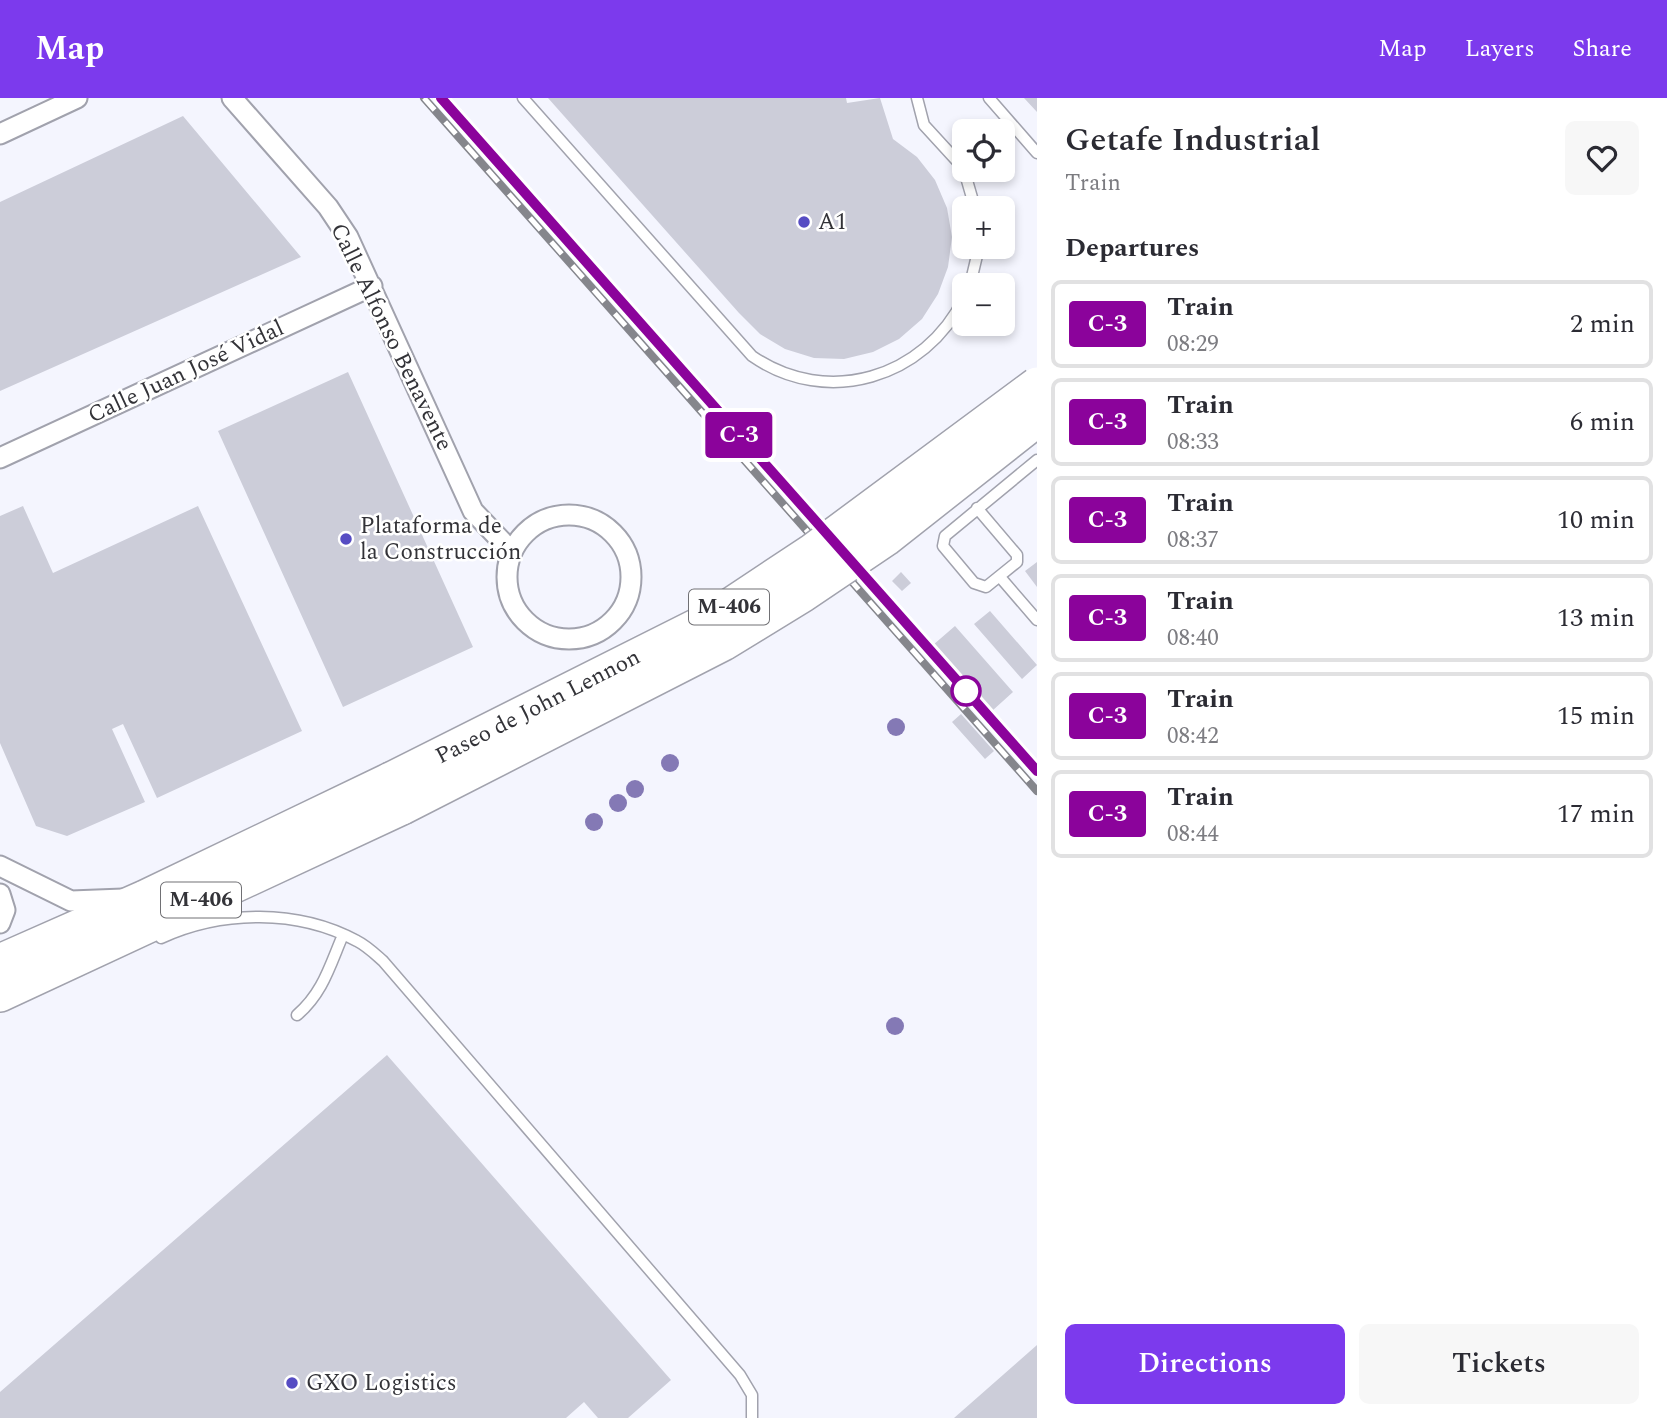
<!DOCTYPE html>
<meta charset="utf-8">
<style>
:root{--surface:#fff;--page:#f7f7f7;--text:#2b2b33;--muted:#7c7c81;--line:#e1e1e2;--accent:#7c3aed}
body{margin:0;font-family:Spectral,serif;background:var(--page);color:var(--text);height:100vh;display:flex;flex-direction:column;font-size:26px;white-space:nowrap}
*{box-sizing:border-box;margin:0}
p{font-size:23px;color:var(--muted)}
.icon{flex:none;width:38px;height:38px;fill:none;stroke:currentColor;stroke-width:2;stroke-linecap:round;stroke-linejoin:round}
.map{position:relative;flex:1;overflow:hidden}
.details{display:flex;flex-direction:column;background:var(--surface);width:630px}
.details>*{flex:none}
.badge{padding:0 14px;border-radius:5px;font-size:24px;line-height:46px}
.controls{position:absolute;left:952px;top:21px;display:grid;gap:14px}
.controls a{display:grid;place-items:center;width:63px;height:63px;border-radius:10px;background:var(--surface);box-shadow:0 4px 10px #0003;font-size:35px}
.map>.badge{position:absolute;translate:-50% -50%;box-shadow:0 0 0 4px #fff}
h2{padding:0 28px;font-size:26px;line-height:63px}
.round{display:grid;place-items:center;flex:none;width:74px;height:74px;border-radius:10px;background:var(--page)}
.summary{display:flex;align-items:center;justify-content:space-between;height:119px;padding:0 28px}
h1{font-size:33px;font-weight:600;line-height:52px}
.cta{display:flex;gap:14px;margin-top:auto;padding:14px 28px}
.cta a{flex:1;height:80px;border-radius:10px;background:var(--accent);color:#fff;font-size:28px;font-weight:600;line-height:80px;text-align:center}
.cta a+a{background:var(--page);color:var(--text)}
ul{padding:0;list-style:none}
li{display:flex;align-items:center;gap:21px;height:88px;margin:0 14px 10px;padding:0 14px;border:4px solid var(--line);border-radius:10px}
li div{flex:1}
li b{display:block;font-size:26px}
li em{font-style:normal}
li .badge{min-width:77px;font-weight:700;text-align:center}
header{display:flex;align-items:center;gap:42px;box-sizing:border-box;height:98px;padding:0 35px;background:var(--accent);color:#fff}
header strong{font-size:33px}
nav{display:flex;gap:38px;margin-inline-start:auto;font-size:24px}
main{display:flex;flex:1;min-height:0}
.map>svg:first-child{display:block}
.building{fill:#cccdd9}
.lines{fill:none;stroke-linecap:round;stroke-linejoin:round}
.lane-casing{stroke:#a1a2ad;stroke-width:13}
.street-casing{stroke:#a1a2ad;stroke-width:23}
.highway-casing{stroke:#a1a2ad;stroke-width:38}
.lane{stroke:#fff;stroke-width:10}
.street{stroke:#fff;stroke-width:19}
.highway{stroke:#fff;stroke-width:35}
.rail-casing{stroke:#85868c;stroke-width:8}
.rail{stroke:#fff;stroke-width:5;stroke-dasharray:16;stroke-linecap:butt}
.highway-bridge-casing{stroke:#a1a2ad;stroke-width:38;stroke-linecap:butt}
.highway-bridge{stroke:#fff;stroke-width:35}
.tree{fill:#8479b5}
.line-casing{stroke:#fff;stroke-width:16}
.line{stroke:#8b039b;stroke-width:10}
.poi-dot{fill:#564cc3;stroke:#fff;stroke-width:2.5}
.stop-dot{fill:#fff;stroke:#8b039b;stroke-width:3.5}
.labels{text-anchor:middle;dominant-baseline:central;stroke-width:5;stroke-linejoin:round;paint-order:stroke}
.shield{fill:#fff;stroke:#707074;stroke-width:2}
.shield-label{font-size:21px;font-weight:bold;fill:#333338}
.poi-label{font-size:23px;fill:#333338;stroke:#fff;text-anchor:start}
.street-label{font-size:23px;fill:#333338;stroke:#fff}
</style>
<header>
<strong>Map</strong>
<nav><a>Map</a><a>Layers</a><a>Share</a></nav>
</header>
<main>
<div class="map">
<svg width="1037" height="1320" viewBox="0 0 1037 1320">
<rect width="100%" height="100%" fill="#f4f5fe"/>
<path class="building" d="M548,0H846L847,5L880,0L893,41L917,59L935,82L947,110L952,139L948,169L938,196L922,221L899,241L873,254L844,261L814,260L785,251L760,236L739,215Z
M1024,0H1037V14Z
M183,18L301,159L0,293V104Z
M348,274L473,549L343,609L218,333Z
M23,408L53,475L198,408L302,633L157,700L123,626L112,631L145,704L67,738L36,728L0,645V418Z
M1037,464V489L1025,473Z
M901,474L911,485L902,493L892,483Z
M990,513L1037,567L1022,581L974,526Z
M955,528L1013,594L992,613L933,547Z
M961,616L994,653L985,661L952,624Z
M387,957L671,1282L628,1320H598L584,1304L566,1320H0V1294Z
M1037,1247V1320H954Z"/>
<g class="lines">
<defs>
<path id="lane" d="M523,0L752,258C827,310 925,280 964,200
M917,0L924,27L957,63L966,79L975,110
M989,0L1037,55
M970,187L979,149
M977,410L1017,457V464L986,489L974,485L943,448L945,438L1037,362
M1000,479L1037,522
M161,840C222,812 298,811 357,843C367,848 375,856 383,863L740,1277L752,1297V1320
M297,917C323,895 330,867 343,837"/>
<path id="street" d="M232,0L328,109L348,139L473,413L512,454
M0,36L77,0
M0,360L372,188
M507 479a62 62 0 1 1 124 0a62 62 0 1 1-124 0Z
M0,768L71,803L123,801
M0,796L5,812L0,825"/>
<path id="highway" d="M0,864L145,800L391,682
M0,896L402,709"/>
</defs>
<use href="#lane" class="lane-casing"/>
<use href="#street" class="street-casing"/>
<use href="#highway" class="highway-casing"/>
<use href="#lane" class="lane"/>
<use href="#street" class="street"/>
<use href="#highway" class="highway"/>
<defs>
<path id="rail" d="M424,0L1037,693
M441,0L1037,673"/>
</defs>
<use href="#rail" class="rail-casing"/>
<use href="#rail" class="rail"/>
<defs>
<path id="highway-bridge" d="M391,682L706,524L813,453L1037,287
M402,709L723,545L803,496L886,440L1037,321"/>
</defs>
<use href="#highway-bridge" class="highway-bridge-casing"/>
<use href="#highway-bridge" class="highway-bridge"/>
</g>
<g class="tree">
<circle cx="896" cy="629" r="9"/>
<circle cx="670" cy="665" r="9"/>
<circle cx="635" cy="691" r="9"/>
<circle cx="618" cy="705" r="9"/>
<circle cx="594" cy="724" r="9"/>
<circle cx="895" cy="928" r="9"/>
</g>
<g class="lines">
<defs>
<path id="line" d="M441,0L1037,673"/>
</defs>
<use href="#line" class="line-casing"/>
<use href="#line" class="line"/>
</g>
<g class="poi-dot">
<circle cx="804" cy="124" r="7"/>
<circle cx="346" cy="441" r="7"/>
<circle cx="292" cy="1285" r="7"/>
</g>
<circle class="stop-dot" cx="966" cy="593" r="14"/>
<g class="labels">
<g class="shield">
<rect x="689" y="491.5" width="80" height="35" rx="5"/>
<rect x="161" y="784.5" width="80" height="35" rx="5"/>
</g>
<g class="shield-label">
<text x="729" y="509">M-406</text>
<text x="201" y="802">M-406</text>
</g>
<g class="poi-label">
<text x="818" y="124">A1</text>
<text x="360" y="428">Plataforma de<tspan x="360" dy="26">la Construcción</tspan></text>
<text x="306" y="1285">GXO Logistics</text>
</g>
<g class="street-label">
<text transform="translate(391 239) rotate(64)">Calle Alfonso Benavente</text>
<text transform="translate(186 274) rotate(-25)">Calle Juan José Vidal</text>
<text transform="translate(538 609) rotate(-27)">Paseo de John Lennon</text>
</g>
</g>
</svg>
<div class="controls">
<a><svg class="icon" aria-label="locate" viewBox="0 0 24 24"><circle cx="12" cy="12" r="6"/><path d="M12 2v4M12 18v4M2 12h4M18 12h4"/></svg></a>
<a>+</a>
<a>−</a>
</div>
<b class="badge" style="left:739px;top:337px;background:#8b039b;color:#fff">C-3</b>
</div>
<section class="details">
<div class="summary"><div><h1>Getafe Industrial</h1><p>Train</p></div><a class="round"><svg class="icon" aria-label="heart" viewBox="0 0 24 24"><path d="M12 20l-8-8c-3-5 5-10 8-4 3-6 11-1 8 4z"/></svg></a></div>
<h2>Departures</h2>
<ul>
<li><span class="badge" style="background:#8b039b;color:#fff">C-3</span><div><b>Train</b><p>08:29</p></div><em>2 min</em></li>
<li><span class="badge" style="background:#8b039b;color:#fff">C-3</span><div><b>Train</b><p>08:33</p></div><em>6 min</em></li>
<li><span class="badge" style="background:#8b039b;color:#fff">C-3</span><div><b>Train</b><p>08:37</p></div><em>10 min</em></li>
<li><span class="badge" style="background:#8b039b;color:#fff">C-3</span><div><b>Train</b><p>08:40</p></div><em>13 min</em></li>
<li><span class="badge" style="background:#8b039b;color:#fff">C-3</span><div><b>Train</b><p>08:42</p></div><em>15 min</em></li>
<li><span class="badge" style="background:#8b039b;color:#fff">C-3</span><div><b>Train</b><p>08:44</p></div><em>17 min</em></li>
</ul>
<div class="cta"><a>Directions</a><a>Tickets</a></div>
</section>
</main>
